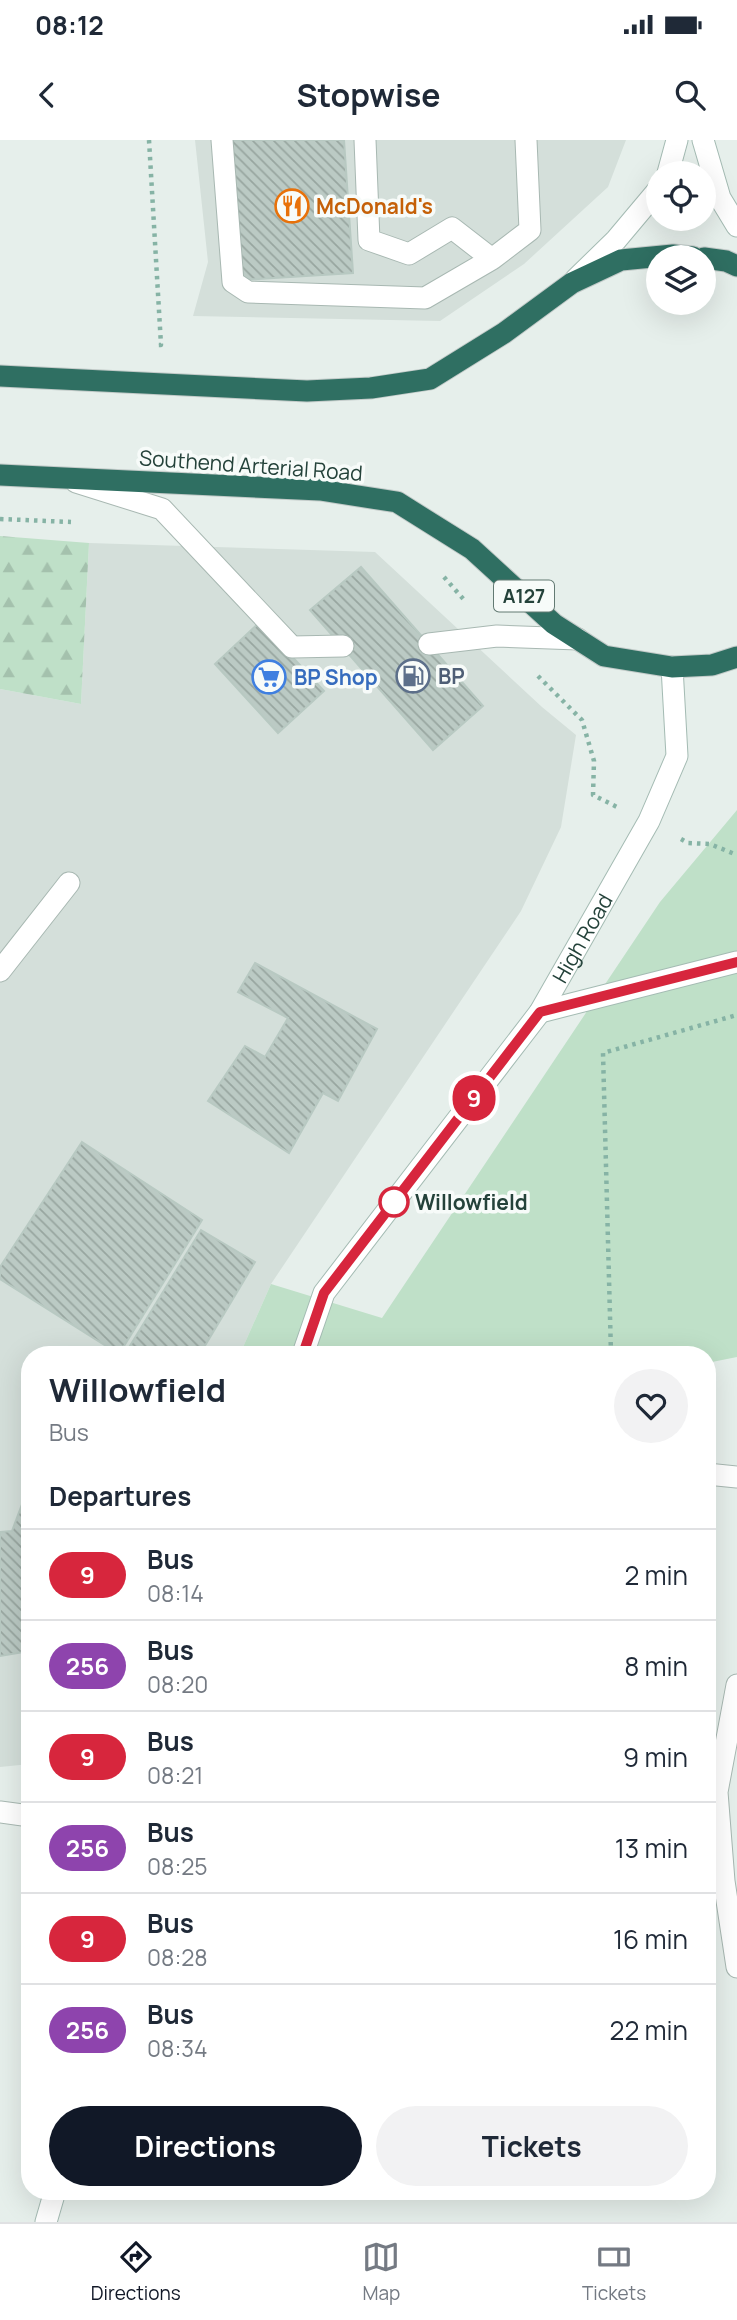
<!DOCTYPE html>
<style>
:root{--surface:#fff;--page:#f2f2f3;--text:#1f2937;--muted:#747a83;--line:#e0e1e3;--accent:#111827}
body{margin:0;font-family:Manrope,sans-serif;background:var(--page);color:var(--text);height:100vh;display:flex;flex-direction:column;font-size:26px;white-space:nowrap}
*{box-sizing:border-box;margin:0}
p{font-size:23px;color:var(--muted)}
.icon{flex:none;width:38px;height:38px;fill:none;stroke:currentColor;stroke-width:2;stroke-linecap:round;stroke-linejoin:round}
.map{position:relative;flex:1;overflow:hidden}
.panel{position:absolute;left:21px;top:1206px;width:695px;height:854px;display:flex;flex-direction:column;background:var(--surface);border-radius:28px;box-shadow:0 7px 28px #0002}
.panel>*{flex:none}
.badge{padding:0 14px;border-radius:23px;font-size:24px;line-height:46px}
.tools{position:absolute;left:646px;top:21px;display:grid;gap:14px}
.tools a{display:grid;place-items:center;width:70px;height:70px;border-radius:50%;background:var(--surface);box-shadow:0 7px 28px #0002;font-size:35px}
.map>.badge{position:absolute;translate:-50% -50%;box-shadow:0 0 0 4px #fff}
h2{padding:0 28px;font-size:26px;line-height:63px}
.round{display:grid;place-items:center;flex:none;width:74px;height:74px;border-radius:37px;background:var(--page)}
.headline{display:flex;align-items:center;justify-content:space-between;height:119px;padding:0 28px}
h1{font-size:33px;font-weight:700;line-height:52px}
.button{display:flex;gap:14px;margin-top:auto;padding:14px 28px}
.button a{flex:1;height:80px;border-radius:42px;background:var(--accent);color:#fff;font-size:28px;font-weight:700;line-height:80px;text-align:center}
.button a+a{background:var(--page);color:var(--text)}
ul{padding:0;list-style:none}
li{display:flex;align-items:center;gap:21px;height:91px;padding:0 28px;border-top:2px solid var(--line)}
li div{flex:1}
li b{display:block;font-size:26px}
li em{font-style:normal}
li .badge{min-width:77px;font-weight:700;text-align:center}
.status{display:flex;justify-content:space-between;align-items:center;height:49px;padding:0 35px;background:var(--surface);direction:ltr}
.status svg{height:19px;fill:currentColor}
header{display:flex;justify-content:space-between;align-items:center;height:91px;padding:0 28px;background:var(--surface);font-size:32px;font-weight:700}
.menu{display:flex;justify-content:space-around;align-items:center;height:98px;border-top:2px solid var(--line);background:var(--surface);font-size:19px;color:var(--muted)}
.menu a{display:grid;justify-items:center;gap:4px}
.menu .on{color:var(--accent)}
.map>svg:first-child{display:block}
.built{fill:#d4dfda}
.grass{fill:#bfe0c8}
.forest{fill:url(#forest-firs)}
.building{fill:url(#building-back-hatch);stroke:#b8c9c2;stroke-width:2}
.lines{fill:none;stroke-linecap:round;stroke-linejoin:round}
.lane-casing{stroke:#a8b8b2;stroke-width:23}
.street-casing{stroke:#a8b8b2;stroke-width:23}
.secondary-casing{stroke:#a4bbb3;stroke-width:23}
.highway-casing{stroke:#c2cac8;stroke-width:23}
.path{stroke:#86b3a5;stroke-width:4.5;stroke-dasharray:3.5 5;stroke-linecap:butt}
.lane{stroke:#fff;stroke-width:21}
.street{stroke:#fff;stroke-width:21}
.secondary{stroke:#fff;stroke-width:21}
.highway{stroke:#2f6f62;stroke-width:21}
.line-casing{stroke:#fff;stroke-width:16}
.line{stroke:#d7263d;stroke-width:10}
.stop-dot{fill:#fff;stroke:#d7263d;stroke-width:3.5}
.labels{text-anchor:middle;dominant-baseline:central;stroke-width:7;stroke-linejoin:round;paint-order:stroke}
.shield{fill:#f7fbf9;stroke:#637a73;stroke-width:2}
.shield-label{font-size:19px;font-weight:bold;fill:#24423a}
.food-label{font-size:21px;font-weight:bold;fill:#c56008;stroke:#f7fbf9;text-anchor:start}
.street-label{font-size:21px;fill:#24423a;stroke:#f7fbf9}
.service-label{font-size:21px;font-weight:bold;fill:#4e5e75;stroke:#f7fbf9;text-anchor:start}
.shop-label{font-size:21px;font-weight:bold;fill:#366cbe;stroke:#f7fbf9;text-anchor:start}
.stop-label{font-size:21px;font-weight:bold;fill:#24423a;stroke:#f7fbf9;text-anchor:start}
</style>
<div class="status"><b>08:12</b><svg viewBox="0 0 49 12"><path d="M0 12V9h3v3zM5 12V6h3v6zM10 12V3h3v9zM15 12V0h3v12zM26 1h20v11H26zM47 4h2v5h-2z"/></svg></div>
<header><svg class="icon" aria-label="back" viewBox="0 0 24 24"><path d="M15 5l-7 7 7 7"/></svg>Stopwise<svg class="icon" aria-label="search" viewBox="0 0 24 24"><circle cx="10" cy="10" r="6"/><path d="M15 15l6 6"/></svg></header>
<div class="map">
<svg width="737" height="2082" viewBox="0 0 737 2082">
<defs>
<pattern id="forest-firs" width="22" height="20" patternUnits="userSpaceOnUse" patternTransform="scale(1.75)"><rect width="22" height="20" fill="#bfe0c8"/><path d="M5 1l3.5 6h-7zM16 11l3.5 6h-7z" fill="#a4c1ad"/></pattern>
<pattern id="building-back-hatch" width="6" height="6" patternUnits="userSpaceOnUse" patternTransform="scale(1.75)"><rect width="6" height="6" fill="#bbcac4"/><path d="M-1 5l2 2M0 0l6 6M5-1l2 2" fill="none" stroke="#98a6a0"/></pattern>
</defs>
<rect width="100%" height="100%" fill="#e6efeb"/>
<path class="built" d="M195,0H626L608,47L524,124L440,181L193,176L208,122Z
M89,403L375,412L542,567L576,595L561,687L521,771L271,1144L240,1214H30V1624L0,1627V549L81,564Z"/>
<path class="grass" d="M737,670V1217L707,1223V1214H240L271,1144L382,1178L660,762Z"/>
<path class="forest" d="M0,396L89,403L81,564L0,549Z"/>
<path class="building" d="M231,0H344L353,133L240,140Z
M361,427L483,566L433,610L310,470Z
M260,482L324,551L278,593L215,524Z
M255,823L377,889L338,961L323,953L289,1013L208,961L245,906L265,917L288,878L238,852Z
M82,1002L202,1080L119,1214L0,1139V1127Z
M201,1090L255,1122L200,1214H125Z
M30,1343V1511L0,1516V1392L12,1391Z"/>
<g class="lines">
<defs>
<path id="lane" d="M222,0L233,142L248,152L425,158L492,119
M365,0L369,100L409,114L452,88L492,119L530,90L526,0
M76,342L162,369L292,507L343,506
M429,504L497,496L578,499"/>
<path id="street" d="M0,831L69,743
M707,1334L737,1337
M737,1545L717,1652L724,1741L737,1827
M0,1672L30,1676"/>
<g id="secondary">
<path d="M703,0L720,58L737,86"/>
<path d="M668,33L677,0"/>
<path d="M576,139L616,100L658,50"/>
<path d="M540,872L737,822"/>
<path id="s1" d="M303,1214L324,1153L540,872L649,681L677,616L672,527"/>
<path d="M46,2082L55,2051"/>
</g>
<path id="highway" d="M704,118L726,121L737,126
M0,236L307,251L371,248L430,239L504,193L572,143L621,120L673,115L693,117
M0,335L320,350L397,362L472,409L554,484L604,516L672,527L712,525L737,517"/>
</defs>
<use href="#lane" class="lane-casing"/>
<use href="#street" class="street-casing"/>
<use href="#secondary" class="secondary-casing"/>
<use href="#highway" class="highway-casing"/>
<path class="path" d="M149,0L161,205H157
M0,379L71,382
M444,437L466,462
M538,536L582,580L594,621L593,655L617,667
M681,699L688,703L710,704L737,715
M611,1214L603,913L737,875"/>
<use href="#lane" class="lane"/>
<use href="#street" class="street"/>
<use href="#secondary" class="secondary"/>
<use href="#highway" class="highway"/>
</g>
<g class="lines">
<defs>
<path id="line" d="M303,1214L324,1153L540,872L737,822"/>
</defs>
<use href="#line" class="line-casing"/>
<use href="#line" class="line"/>
</g>
<defs>
<symbol id="restaurant-ring" viewBox="-11 -11 22 22"><circle r="9.5" fill="#f7fbf9" stroke="#e8710a" stroke-width="1.5"/><path d="M-5-6h1v4h1v-4h1v4h1v-4h1v5L-1.5 .5V6h-2V.5L-5-1ZM5-6V6H3V1.5H1.5Q1.5-4 5-6Z" fill="#e8710a"/></symbol>
<symbol id="fuel-ring" viewBox="-11 -11 22 22"><circle r="9.5" fill="#f7fbf9" stroke="#5c6f8a" stroke-width="1.5"/><path d="M-5.5-6h7V0h2V4h1.3V-2.5L3-4.5l.8-.8L6-3V5H2.5V1h-1V6h-7ZM-4.2-4.7v3.2H.2V-4.7Z" fill="#5c6f8a"/></symbol>
<symbol id="supermarket-ring" viewBox="-11 -11 22 22"><circle r="9.5" fill="#f7fbf9" stroke="#3f7fe0" stroke-width="1.5"/><path d="M-6-5.5h2.5l.6 2H6L4.5 2H-2.5L-4.4-4H-6ZM-1.5 3.2a1.3 1.3 0 1 0 .1 0ZM3 3.2a1.3 1.3 0 1 0 .1 0Z" fill="#3f7fe0"/></symbol>
</defs>
<g fill-rule="evenodd">
<use href="#restaurant-ring" x="273" y="47" width="38" height="38"/>
<use href="#fuel-ring" x="394" y="517" width="38" height="38"/>
<use href="#supermarket-ring" x="250" y="518" width="38" height="38"/>
</g>
<circle class="stop-dot" cx="394" cy="1062" r="14"/>
<g class="labels">
<rect class="shield" x="494" y="440.5" width="60" height="31" rx="5"/>
<g class="shield-label">
<text x="524" y="456">A127</text>
</g>
<g class="food-label">
<text x="316" y="66">McDonald's</text>
</g>
<g class="street-label">
<text transform="translate(251 325) rotate(4)">Southend Arterial Road</text>
<text stroke="none"><textPath href="#s1" startOffset="504">High Road</textPath></text>
</g>
<g class="service-label">
<text x="438" y="536">BP</text>
</g>
<g class="shop-label">
<text x="294" y="537">BP Shop</text>
</g>
<g class="stop-label">
<text x="415" y="1062">Willowfield</text>
</g>
</g>
</svg>
<div class="tools">
<a><svg class="icon" aria-label="locate" viewBox="0 0 24 24"><circle cx="12" cy="12" r="6"/><path d="M12 2v4M12 18v4M2 12h4M18 12h4"/></svg></a>
<a><svg class="icon" aria-label="layers" viewBox="0 0 24 24"><path d="M12 4l9 5-9 5-9-5zM3 14l9 5 9-5"/></svg></a>
</div>
<b class="badge" style="left:474px;top:958px;background:#d7263d;color:#fff">9</b>
<section class="panel">
<div class="headline"><div><h1>Willowfield</h1><p>Bus</p></div><a class="round"><svg class="icon" aria-label="heart" viewBox="0 0 24 24"><path d="M12 20l-8-8c-3-5 5-10 8-4 3-6 11-1 8 4z"/></svg></a></div>
<h2>Departures</h2>
<ul>
<li><span class="badge" style="background:#d7263d;color:#fff">9</span><div><b>Bus</b><p>08:14</p></div><em>2 min</em></li>
<li><span class="badge" style="background:#8e44ad;color:#fff">256</span><div><b>Bus</b><p>08:20</p></div><em>8 min</em></li>
<li><span class="badge" style="background:#d7263d;color:#fff">9</span><div><b>Bus</b><p>08:21</p></div><em>9 min</em></li>
<li><span class="badge" style="background:#8e44ad;color:#fff">256</span><div><b>Bus</b><p>08:25</p></div><em>13 min</em></li>
<li><span class="badge" style="background:#d7263d;color:#fff">9</span><div><b>Bus</b><p>08:28</p></div><em>16 min</em></li>
<li><span class="badge" style="background:#8e44ad;color:#fff">256</span><div><b>Bus</b><p>08:34</p></div><em>22 min</em></li>
</ul>
<div class="button"><a>Directions</a><a>Tickets</a></div>
</section>
</div>
<nav class="menu">
<a class="on"><svg class="icon" aria-label="directions" viewBox="0 0 24 24"><path d="M12 3l9 9-9 9-9-9zM9 14v-3h6M13 9l2 2-2 2"/></svg>Directions</a>
<a><svg class="icon" aria-label="map" viewBox="0 0 24 24"><path d="M3 6l6-2 6 2 6-2v14l-6 2-6-2-6 2zM9 4v14M15 6v14"/></svg>Map</a>
<a><svg class="icon" aria-label="tickets" viewBox="0 0 24 24"><path d="M3 7h18v10H3zM15 7v10"/></svg>Tickets</a>
</nav>
